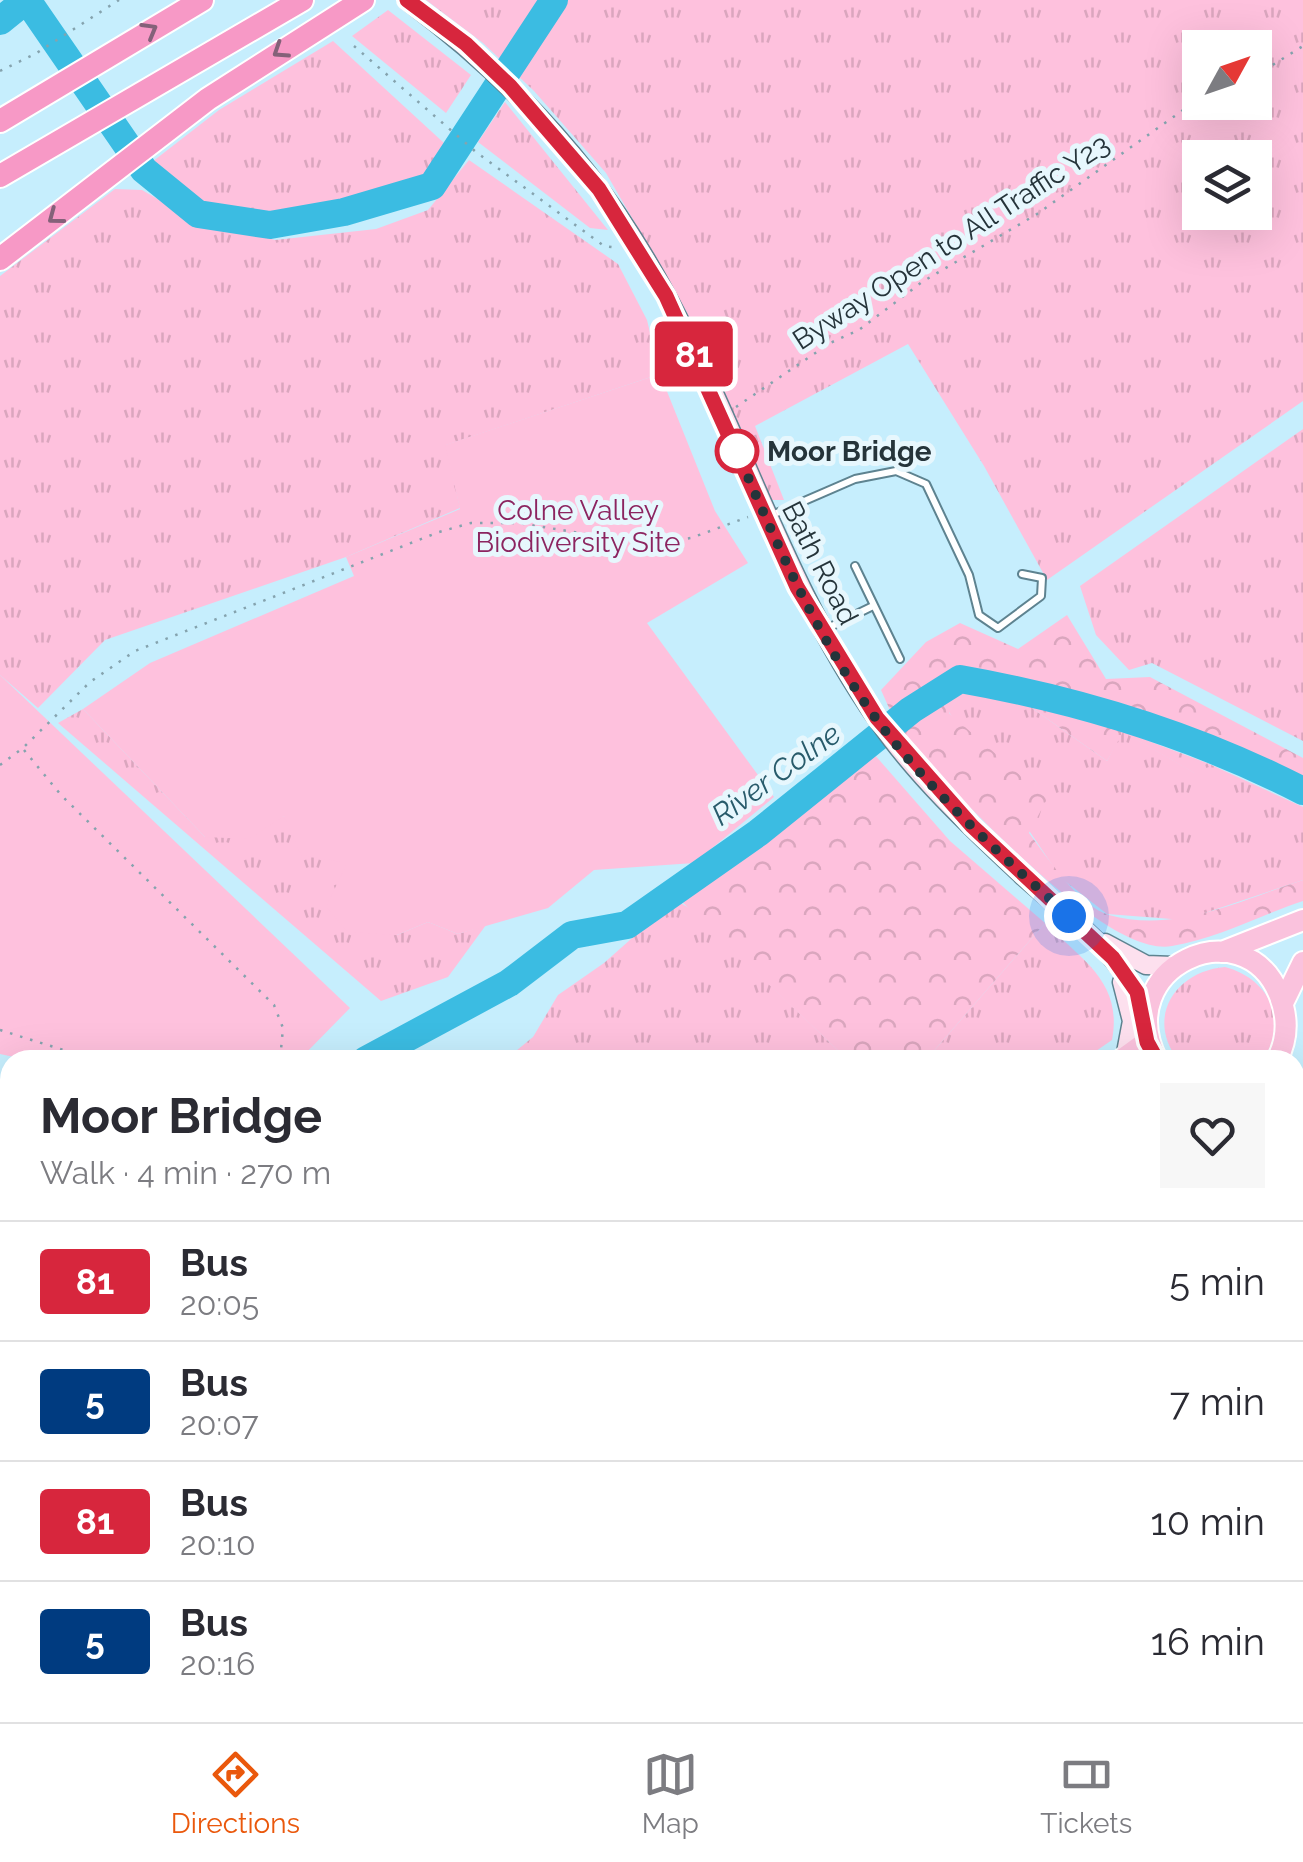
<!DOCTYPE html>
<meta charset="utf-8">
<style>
:root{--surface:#fff;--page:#f7f7f7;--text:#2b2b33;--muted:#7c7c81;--line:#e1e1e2;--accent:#ea580c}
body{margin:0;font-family:Raleway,sans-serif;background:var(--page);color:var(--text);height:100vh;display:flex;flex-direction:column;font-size:38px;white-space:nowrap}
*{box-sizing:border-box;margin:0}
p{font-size:32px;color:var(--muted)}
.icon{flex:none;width:55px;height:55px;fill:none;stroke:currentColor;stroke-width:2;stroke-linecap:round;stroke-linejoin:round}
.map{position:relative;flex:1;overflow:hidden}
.drawer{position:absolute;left:0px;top:1050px;width:1305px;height:672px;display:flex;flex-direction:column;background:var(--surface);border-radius:30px 30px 0 0;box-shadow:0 10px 40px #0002}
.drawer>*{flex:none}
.badge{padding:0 20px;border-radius:8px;font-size:35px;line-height:65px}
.needle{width:65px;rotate:50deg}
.controls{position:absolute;left:1182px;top:30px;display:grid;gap:20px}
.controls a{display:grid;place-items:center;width:90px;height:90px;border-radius:0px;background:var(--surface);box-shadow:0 10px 40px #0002;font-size:50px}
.you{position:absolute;width:50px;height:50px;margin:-25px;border:8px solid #fff;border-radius:50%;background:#1a73e8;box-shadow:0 0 0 15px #1a73e833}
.map>.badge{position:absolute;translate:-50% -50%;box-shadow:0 0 0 5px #fff}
.round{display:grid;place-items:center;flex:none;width:105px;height:105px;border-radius:0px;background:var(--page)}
.head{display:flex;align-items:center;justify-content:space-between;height:170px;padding:0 40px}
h1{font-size:48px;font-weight:700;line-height:75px}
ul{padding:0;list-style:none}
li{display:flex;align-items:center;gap:30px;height:120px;padding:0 40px;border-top:2px solid var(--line)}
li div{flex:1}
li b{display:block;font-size:38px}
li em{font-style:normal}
li .badge{min-width:110px;font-weight:700;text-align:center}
.tab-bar{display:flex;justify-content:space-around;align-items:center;height:140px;border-top:2px solid var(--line);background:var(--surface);font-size:28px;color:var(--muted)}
.tab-bar a{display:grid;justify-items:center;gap:5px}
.tab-bar .active{color:var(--accent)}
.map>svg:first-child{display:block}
.grass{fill:url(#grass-tufts);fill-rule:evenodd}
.forest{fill:url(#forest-crowns)}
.park{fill:#fec1dd}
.water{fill:url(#water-rules)}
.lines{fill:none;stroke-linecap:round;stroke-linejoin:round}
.river{stroke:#3bbce2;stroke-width:28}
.secondary-tunnel{stroke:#a6c9d6;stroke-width:18;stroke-dasharray:18 9;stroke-linecap:butt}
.lane-casing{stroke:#5e8390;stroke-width:10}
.street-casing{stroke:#5e8390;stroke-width:16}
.secondary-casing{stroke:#5e8390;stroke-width:21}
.primary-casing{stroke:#fff;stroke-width:24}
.highway-casing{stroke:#fff;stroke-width:26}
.path{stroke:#85a3ae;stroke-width:2.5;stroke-dasharray:2.5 8;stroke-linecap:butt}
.lane{stroke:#fff;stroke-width:6}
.street{stroke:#fff;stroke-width:12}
.secondary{stroke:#fde0ee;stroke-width:18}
.primary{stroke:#fac2dd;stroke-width:20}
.highway{stroke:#f799c6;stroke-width:22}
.oneway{stroke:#846179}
.line-casing{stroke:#fff;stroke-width:22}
.line{stroke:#d7263d;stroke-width:15}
.walk{stroke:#25343a;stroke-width:10;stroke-dasharray:0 18}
.stop-dot{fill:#fff;stroke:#d7263d;stroke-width:5}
.labels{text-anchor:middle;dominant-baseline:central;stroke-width:10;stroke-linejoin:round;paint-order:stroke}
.street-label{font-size:28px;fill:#25343a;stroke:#e7f7fd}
.stop-label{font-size:28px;font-weight:bold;fill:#25343a;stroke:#e7f7fd;text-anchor:start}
.park-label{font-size:28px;fill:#8c2460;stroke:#e7f7fd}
.water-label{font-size:30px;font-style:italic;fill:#285b6b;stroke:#e7f7fd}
</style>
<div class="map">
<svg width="1303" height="1722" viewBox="0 0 1303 1722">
<defs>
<pattern id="grass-tufts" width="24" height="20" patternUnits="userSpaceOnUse" patternTransform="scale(2.5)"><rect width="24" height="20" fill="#fec1dd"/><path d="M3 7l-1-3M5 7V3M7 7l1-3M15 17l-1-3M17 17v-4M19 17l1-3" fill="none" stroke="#daa6be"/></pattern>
<pattern id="forest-crowns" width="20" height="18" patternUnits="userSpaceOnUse" patternTransform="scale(2.5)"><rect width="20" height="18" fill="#fec1dd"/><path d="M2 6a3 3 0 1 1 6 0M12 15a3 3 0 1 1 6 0" fill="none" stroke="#daa6be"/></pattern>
<pattern id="water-rules" width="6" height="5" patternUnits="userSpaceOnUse" patternTransform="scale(2.5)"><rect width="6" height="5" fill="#3bbce2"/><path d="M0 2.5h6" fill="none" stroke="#319ab8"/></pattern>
</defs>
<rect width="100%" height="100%" fill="#c6eefd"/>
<path class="grass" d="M426,0H1303V401L1047,580L984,466L908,344L755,426L784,500H772L687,313L606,173L534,91L483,43ZM1200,48H1255V102H1200ZM1200,158H1255V212H1200Z
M388,10L471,75L446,113L352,36Z
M333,41L444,143L425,178L357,203L268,219L200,204L152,162L219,110Z
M505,102L608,230L590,228L478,142Z
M469,160L618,264L647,320L660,374L446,445L460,508L346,557L105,640L38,708L0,675V276L115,189L142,190L187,216L275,240L376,229L428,210Z
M1303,429V741L1152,663L1129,670L1096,635L1080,586Z
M962,691L1029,706L1107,761L1122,731L1195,773L1207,763L1303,807V880L1184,920L1107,914L1061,878L949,712Z
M83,709L205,837L284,816L348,863L397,935L428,922L458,934L486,925L448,977L381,1001L58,723Z
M675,900L691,909L848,1060H505L533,1037L558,995L604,963Z
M1045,923C1082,960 1123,982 1112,1040L1083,1060H926Z
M1225,967C1268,978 1292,1022 1262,1060H1178C1145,1017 1176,971 1225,967Z
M1295,1377L1303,1382V1722H1041L1040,1713L1295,1712Z
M0,1558L10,1564V1712L125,1713L120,1722H0Z
M306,1713H450L449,1722H307Z"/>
<path class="forest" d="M1067,615L1106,679L1150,677L1303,758V779C1191,728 1079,686 957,668L893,717L881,690L926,642L960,623L1018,649Z
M962,691L949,713L1047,799L1029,833C1047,857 1079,906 1109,915C1175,934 1242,900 1303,880V901C1261,915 1216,939 1172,946C1103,959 948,783 899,734Z
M1029,706L1122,731L1207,763L1196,774L1123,732L1107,761Z
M874,754L950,841L1045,923L926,1060H848L677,897L764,842Z"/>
<path class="park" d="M660,374L715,511L748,563L647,623L774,797L694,863L594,870L548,908L458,934L428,922L397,935L348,932L326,907L347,863L301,855L284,816L249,839L205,837L83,709L150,663L354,576L346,557L460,509L445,445Z
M0,675L350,1008L299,1060H28L0,1054Z"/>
<path class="water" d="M806,1713H989L996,1722H814Z"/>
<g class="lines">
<path class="river" d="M27,0L144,170L198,214L270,225L344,212L432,186L554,0
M0,21L26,0
M366,1060L509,983L572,935L627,925L758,833L911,710L960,679C1079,700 1196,736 1303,791
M0,1097L10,1101
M1295,1253L1303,1259"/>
<path class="secondary-tunnel" d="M376,1722L383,1712"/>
<defs>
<path id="lane" d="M772,515L855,479L896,471L926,484L969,575L979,615L998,628L1041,596L1042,578L1022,574
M855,566L900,659
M828,628L873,606"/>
<path id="street" d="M1295,1077L1303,1101
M1295,1121L1303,1126
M667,1712L675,1722
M682,1712L691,1722
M558,1722H594"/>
<path id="secondary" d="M407,0C495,66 571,141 630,234C729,388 772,569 878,720C917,777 972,828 1022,875C1068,917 1125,954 1145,1015
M1105,943L1146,965L1173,966
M1122,982L1132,1021L1125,1058
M1295,1286L1303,1293
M1295,1324L1303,1329
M611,1712L628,1722
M457,1722L459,1712"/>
<path id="primary" d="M1222,952L1303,920
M1283,1003L1303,962
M1121,1060L1147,1041
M1157,1060C1110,967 1243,907 1279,994C1288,1016 1288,1039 1277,1060
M138,1722L144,1712
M165,1722L170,1712"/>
<path id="highway" d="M0,121L202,0
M0,176L302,0
M0,259L208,99L363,0
M0,1501L10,1507
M0,1529L10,1534
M287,1712L290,1717"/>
</defs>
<use href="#lane" class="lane-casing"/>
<use href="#street" class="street-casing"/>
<use href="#secondary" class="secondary-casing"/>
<use href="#primary" class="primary-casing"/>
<use href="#highway" class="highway-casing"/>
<path class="path" d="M354,46L476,152L604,246L619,248
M0,71L35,54L119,0
M1255,76L1303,46
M736,407L830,343L859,330L922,282L1037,214L1200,98
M24,750L61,795L274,1005L283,1028L280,1060
M0,765L23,748L90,682L135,651L439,532L471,523H519L646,544L691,538L748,517
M0,1030L95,1060
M1295,1426L1303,1430
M1036,1712L1037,1722"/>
<use href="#lane" class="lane"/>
<use href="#street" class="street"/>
<use href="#secondary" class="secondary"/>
<use href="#primary" class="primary"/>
<use href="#highway" class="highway"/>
</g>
<defs><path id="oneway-chevron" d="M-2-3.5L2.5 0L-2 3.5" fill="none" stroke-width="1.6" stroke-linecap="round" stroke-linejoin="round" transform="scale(2.5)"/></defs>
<g class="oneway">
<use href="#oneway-chevron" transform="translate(150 30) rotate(-30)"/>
<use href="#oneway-chevron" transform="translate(280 51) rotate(147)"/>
<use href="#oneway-chevron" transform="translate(55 217) rotate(143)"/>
</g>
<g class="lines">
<defs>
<path id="line" d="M407,0L466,44L510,86L599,189L666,296L797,587L877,718L972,826L1113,958L1137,992L1147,1042L1157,1060"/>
</defs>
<use href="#line" class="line-casing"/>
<use href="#line" class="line"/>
<path class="walk" d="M737,451L732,440C776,542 820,648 890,737C942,802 1006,860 1069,916"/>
</g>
<circle class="stop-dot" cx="737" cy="451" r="20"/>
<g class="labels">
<g class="street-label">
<text transform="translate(951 242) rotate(-33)">Byway Open to All Traffic Y23</text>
<text transform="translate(820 563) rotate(63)">Bath Road</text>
</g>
<g class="stop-label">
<text x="767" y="451">Moor Bridge</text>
</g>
<g class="park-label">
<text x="578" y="510">Colne Valley<tspan x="578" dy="32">Biodiversity Site</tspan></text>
</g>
<g class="water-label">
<text transform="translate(776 774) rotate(-36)">River Colne</text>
</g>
</g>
</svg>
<div class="controls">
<a><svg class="needle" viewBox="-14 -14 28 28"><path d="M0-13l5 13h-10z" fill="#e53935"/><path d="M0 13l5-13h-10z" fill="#7c7c81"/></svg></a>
<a><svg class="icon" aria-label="layers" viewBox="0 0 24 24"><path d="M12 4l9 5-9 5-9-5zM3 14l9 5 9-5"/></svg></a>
</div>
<div class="you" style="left:1069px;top:916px"></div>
<b class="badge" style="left:694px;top:354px;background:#d7263d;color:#fff">81</b>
<section class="drawer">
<div class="head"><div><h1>Moor Bridge</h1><p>Walk · 4 min · 270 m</p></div><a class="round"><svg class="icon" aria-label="heart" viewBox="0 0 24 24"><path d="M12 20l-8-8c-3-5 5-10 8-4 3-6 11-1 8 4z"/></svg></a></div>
<ul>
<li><span class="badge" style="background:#d7263d;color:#fff">81</span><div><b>Bus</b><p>20:05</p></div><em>5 min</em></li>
<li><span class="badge" style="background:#003b80;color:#fff">5</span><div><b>Bus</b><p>20:07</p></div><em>7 min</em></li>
<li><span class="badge" style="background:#d7263d;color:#fff">81</span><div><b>Bus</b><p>20:10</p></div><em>10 min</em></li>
<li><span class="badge" style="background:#003b80;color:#fff">5</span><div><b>Bus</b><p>20:16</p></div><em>16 min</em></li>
</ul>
</section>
</div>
<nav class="tab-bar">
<a class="active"><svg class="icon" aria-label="directions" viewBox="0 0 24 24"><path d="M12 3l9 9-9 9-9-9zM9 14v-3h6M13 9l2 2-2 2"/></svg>Directions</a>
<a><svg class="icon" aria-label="map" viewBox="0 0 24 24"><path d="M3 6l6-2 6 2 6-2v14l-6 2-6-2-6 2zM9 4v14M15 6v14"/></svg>Map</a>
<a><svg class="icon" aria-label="tickets" viewBox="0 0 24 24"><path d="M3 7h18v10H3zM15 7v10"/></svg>Tickets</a>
</nav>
